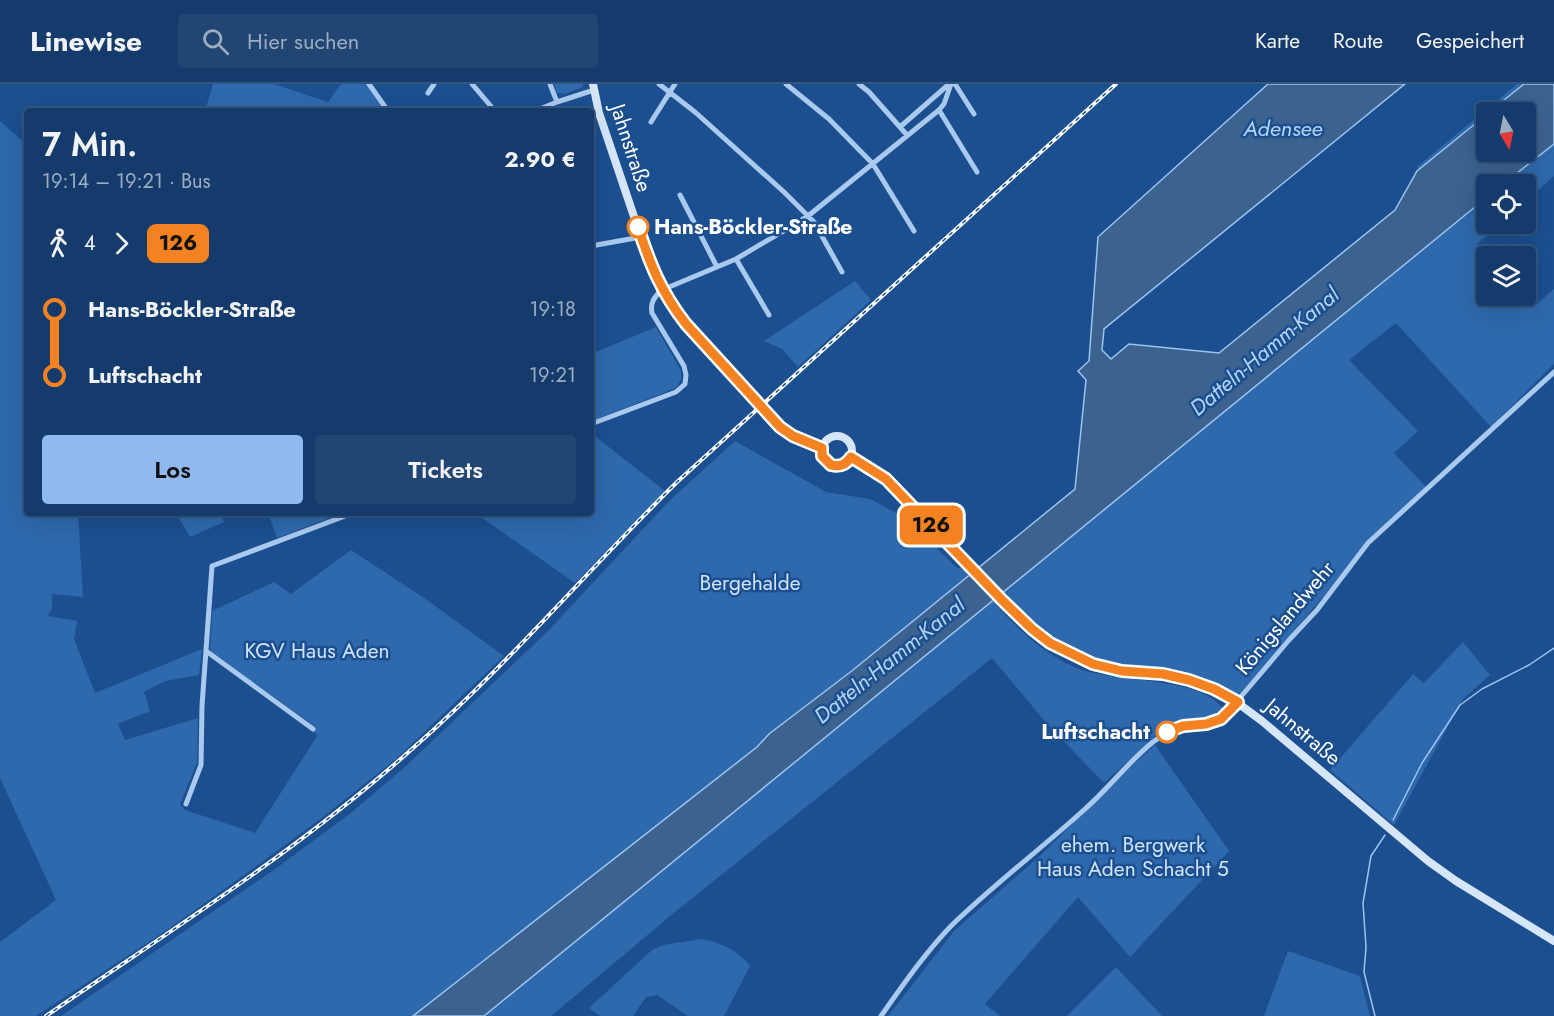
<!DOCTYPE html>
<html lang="de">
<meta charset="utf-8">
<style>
:root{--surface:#143b6b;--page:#214673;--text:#f1f3f6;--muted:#9dadc1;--line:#33557e;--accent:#90b9f0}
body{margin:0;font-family:Jost,sans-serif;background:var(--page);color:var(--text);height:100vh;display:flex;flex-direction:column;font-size:22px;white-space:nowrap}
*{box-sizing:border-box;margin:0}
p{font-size:20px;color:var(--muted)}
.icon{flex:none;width:33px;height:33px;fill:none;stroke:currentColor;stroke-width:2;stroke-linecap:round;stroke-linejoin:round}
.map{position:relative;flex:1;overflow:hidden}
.details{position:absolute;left:24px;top:24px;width:570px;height:408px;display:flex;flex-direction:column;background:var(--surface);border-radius:6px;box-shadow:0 6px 24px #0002,0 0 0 2px var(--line)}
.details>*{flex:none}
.badge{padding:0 12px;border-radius:9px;font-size:21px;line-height:39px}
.needle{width:39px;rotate:170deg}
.tools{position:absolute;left:1476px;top:18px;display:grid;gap:12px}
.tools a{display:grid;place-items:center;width:60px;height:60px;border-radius:6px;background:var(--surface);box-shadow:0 6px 24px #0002,0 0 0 2px var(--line);font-size:30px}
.map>.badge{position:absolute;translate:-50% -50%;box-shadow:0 0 0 3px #fff}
.legs{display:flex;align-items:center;gap:9px;height:66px;padding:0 18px;font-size:20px}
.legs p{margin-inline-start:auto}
.summary{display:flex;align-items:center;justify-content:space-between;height:102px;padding:0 18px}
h1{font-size:33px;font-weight:600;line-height:45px}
.action{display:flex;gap:12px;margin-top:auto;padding:12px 18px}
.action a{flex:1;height:69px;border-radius:6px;background:var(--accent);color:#111;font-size:24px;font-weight:600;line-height:69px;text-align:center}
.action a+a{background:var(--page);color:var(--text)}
ul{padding:0 18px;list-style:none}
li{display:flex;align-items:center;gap:21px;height:66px;font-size:22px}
li i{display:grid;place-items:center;width:9px;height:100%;margin:0 8px;background:currentColor}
li i::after{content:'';width:15px;height:15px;margin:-8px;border:4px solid;border-radius:50%;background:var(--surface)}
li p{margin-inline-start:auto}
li:first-child i{background:linear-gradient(#0000 50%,currentColor 0)}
li:last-child i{background:linear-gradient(currentColor 50%,#0000 0)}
header{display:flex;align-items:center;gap:36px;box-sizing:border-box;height:84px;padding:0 30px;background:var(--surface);border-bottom:2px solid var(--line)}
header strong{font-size:28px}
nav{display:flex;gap:33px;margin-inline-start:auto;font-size:21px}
.search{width:420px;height:54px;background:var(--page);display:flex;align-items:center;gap:15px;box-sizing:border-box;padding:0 21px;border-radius:6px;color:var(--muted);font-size:22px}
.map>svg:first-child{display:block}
.green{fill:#2e69ad}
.water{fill:#3c6290;stroke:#9cc4f0;stroke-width:1.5}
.pier{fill:#1b4f8f}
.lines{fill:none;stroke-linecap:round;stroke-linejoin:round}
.stream{stroke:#9cc4f0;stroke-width:1.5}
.street{stroke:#a9c9ee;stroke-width:5}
.secondary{stroke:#d6e6fa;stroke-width:8}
.rail-casing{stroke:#fff;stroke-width:4}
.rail{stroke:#1b4f8f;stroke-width:1.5;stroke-dasharray:4.5;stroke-linecap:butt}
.secondary-bridge{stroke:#d6e6fa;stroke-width:8}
.line-1-casing{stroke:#fff;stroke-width:14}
.line-1{stroke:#f58220;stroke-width:9}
.stop-1-dot{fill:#fff;stroke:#f58220;stroke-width:3}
.labels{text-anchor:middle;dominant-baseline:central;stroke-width:5;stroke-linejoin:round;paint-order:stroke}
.street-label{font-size:21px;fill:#fff;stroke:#1b4f8f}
.stop-label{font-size:21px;font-weight:bold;fill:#fff;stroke:#1b4f8f;text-anchor:start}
.park-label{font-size:21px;fill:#cfe3fa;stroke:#1b4f8f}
.water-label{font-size:22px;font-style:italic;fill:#b5d3f5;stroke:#1b4f8f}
</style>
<header>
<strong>Linewise</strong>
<div class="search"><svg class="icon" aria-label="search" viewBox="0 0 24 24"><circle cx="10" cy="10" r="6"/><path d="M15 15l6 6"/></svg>Hier suchen</div>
<nav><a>Karte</a><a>Route</a><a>Gespeichert</a></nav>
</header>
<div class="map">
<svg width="1554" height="932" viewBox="0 0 1554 932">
<rect width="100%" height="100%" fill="#1b4f8f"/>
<path class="green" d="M213,0H274L328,18L341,0H369L387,27H205Z
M554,0H583V3L565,10L557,9Z
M1517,0H1524L1489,28H1486V31L1417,87L1418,82Z
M0,37L27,61V429H78L83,513L52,510V524L48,532L77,537L74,555L95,609L202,565L199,591L165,597L144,608L150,627L118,640L125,656L198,634L197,679L180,720L185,726L255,749L317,652L310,639L210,567L212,527L274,498L291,510L351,466L427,516L504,572L396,675L323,733L244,791L167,846L36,932H0V858L56,816L0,694Z
M1554,60V92L1526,117V100H1503Z
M1486,114V140H1500L1477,160L1488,172H1486V212H1521L1532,224L1554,205V280L1491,343L1396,239L1349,276L1418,347L1394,369L1428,405L1383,443L1237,613C1226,607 1214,597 1201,593C1161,580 1117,586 1079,570C1050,557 1028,535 1007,512L996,521C1018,545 1042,568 1072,582C1108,600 1206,591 1224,627L1219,633L1210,637L1202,638L1189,635L1168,641L1104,699L1049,642L992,574L675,828L551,932H484Z
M855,197L871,216L798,283L782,265L764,257Z
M656,243L681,287V296L676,304L594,336L591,327V270Z
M591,349L665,407L575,499L475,429H591Z
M735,357L826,408L870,415L907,435L958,485L970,476L979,484L853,586L769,650L757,663L413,932H61L278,783L352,728L406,682L549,546L669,417Z
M176,429H220L224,438L190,453Z
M268,429H343L277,454Z
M1463,558L1490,591L1463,615L1394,741L1330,686L1413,590L1424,599Z
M1155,661L1229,767L1130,873L1078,813L985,920L1000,932H888L954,847L1041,771L1125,687Z
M701,855C718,857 741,868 750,882L724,932H688L657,911L646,913L633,932H600L589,924L652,866L663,861Z
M1288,867L1360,892L1370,932H1264Z
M1116,883L1162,932H1067Z"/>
<path class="water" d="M1268,0H1405L1104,245L1102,266L1111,275L1129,260L1219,269L1395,126L1417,87L1486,31V68H1526V28H1489L1524,0H1554V60L1503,100H1486V114L484,932H413L757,663L769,650L853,586L1075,405L1086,296L1078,287L1089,277L1098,153Z"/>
<path class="pier" d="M977,482L1004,510L994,518L967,490Z"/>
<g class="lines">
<path class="stream" d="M1393,736L1422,679L1460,621L1482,605L1529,581L1554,564
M1375,932L1364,888L1366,863L1363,819L1371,772L1385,751"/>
<path class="street" d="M369,0L388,27
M472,0L495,27
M659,0L695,28L784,108L814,138L842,188
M786,0L829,35L873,80L914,147
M859,0L869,8L907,51
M955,0L974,30
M428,9L434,0
M557,18L594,6
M939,26L977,88
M535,27L557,18L550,0
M651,38L675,0
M900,43L949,0
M680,111L717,183
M591,162L641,153
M736,175L769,231
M591,340L676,308L685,300L686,291L684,282L652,229C650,219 654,213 662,206L736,175L785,146L808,132L939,26L944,20L951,0
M206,567L313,645
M186,720L201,681L202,622L212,482L353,429
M881,932C903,901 925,869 951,842C993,801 1041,765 1085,725C1109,704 1128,678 1153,658C1163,651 1173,644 1185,642C1201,638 1214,642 1227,629L1289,556L1317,526L1368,459L1554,288"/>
<path class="secondary" d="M593,0L599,29L647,171L662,206L686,240L757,317
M769,331L793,352L822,364
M822 367a15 15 0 1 1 30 0a15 15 0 1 1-30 0Z
M851,373L872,384L886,395L1003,517L1032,545L1050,559L1093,580L1122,587L1163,590L1189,596L1227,611L1262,637L1428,777L1456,797L1554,857"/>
<defs>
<path id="rail" d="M46,932C171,846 299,766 412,665C507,582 588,486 677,398L1116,0"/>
</defs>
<use href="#rail" class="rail-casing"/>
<use href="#rail" class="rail"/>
<path class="secondary-bridge" d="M757,317L769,331"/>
</g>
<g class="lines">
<defs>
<path id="line-1" d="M638,143C650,180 661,208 686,240L780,343L793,352L822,364V372L831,381C840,383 846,381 851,373L886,395L1003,517L1032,545L1050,559L1093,580L1122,587L1163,590L1189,596L1214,605L1238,618L1221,635L1206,640L1183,642L1167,648"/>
</defs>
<use href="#line-1" class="line-1-casing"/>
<use href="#line-1" class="line-1"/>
</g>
<g class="stop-1-dot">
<circle cx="638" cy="143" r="10"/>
<circle cx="1167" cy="648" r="10"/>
</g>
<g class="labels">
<g class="street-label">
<text transform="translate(631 64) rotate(72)">Jahnstraße</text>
<text transform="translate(1285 534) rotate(-50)">Königslandwehr</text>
<text transform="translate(1303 648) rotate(40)">Jahnstraße</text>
</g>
<g class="stop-label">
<text x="654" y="143">Hans-Böckler-Straße</text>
<text x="1150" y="648" text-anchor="end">Luftschacht</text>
</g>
<g class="park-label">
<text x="750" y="499">Bergehalde</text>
<text x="317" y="567">KGV Haus Aden</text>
<text x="1133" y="761">ehem. Bergwerk<tspan x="1133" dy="24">Haus Aden Schacht 5</tspan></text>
</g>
<g class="water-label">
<text x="1283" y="44">Adensee</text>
<text transform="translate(1264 267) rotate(-40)">Datteln-Hamm-Kanal</text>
<text transform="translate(889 576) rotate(-39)">Datteln-Hamm-Kanal</text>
</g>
</g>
</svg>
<div class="tools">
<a><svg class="needle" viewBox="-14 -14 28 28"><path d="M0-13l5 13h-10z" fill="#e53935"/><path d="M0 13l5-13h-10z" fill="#9dadc1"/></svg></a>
<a><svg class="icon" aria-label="locate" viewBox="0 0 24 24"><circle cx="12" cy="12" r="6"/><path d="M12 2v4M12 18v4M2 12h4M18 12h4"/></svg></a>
<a><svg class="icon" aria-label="layers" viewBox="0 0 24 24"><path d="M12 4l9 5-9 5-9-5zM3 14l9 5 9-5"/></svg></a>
</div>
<b class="badge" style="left:931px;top:441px;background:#f58220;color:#111">126</b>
<section class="details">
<div class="summary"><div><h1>7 Min.</h1><p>19:14 – 19:21 · Bus</p></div><b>2.90 €</b></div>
<div class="legs"><svg class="icon" aria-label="walk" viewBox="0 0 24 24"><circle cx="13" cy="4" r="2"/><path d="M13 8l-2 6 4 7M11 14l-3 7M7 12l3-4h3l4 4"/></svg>4<svg class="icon" aria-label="forward" viewBox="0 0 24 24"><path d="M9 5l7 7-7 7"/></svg><b class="badge" style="background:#f58220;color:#111">126</b></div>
<ul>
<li><i style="color:#f58220"></i><b>Hans-Böckler-Straße</b><p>19:18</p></li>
<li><i style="color:#f58220"></i><b>Luftschacht</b><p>19:21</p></li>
</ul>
<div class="action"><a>Los</a><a>Tickets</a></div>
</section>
</div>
